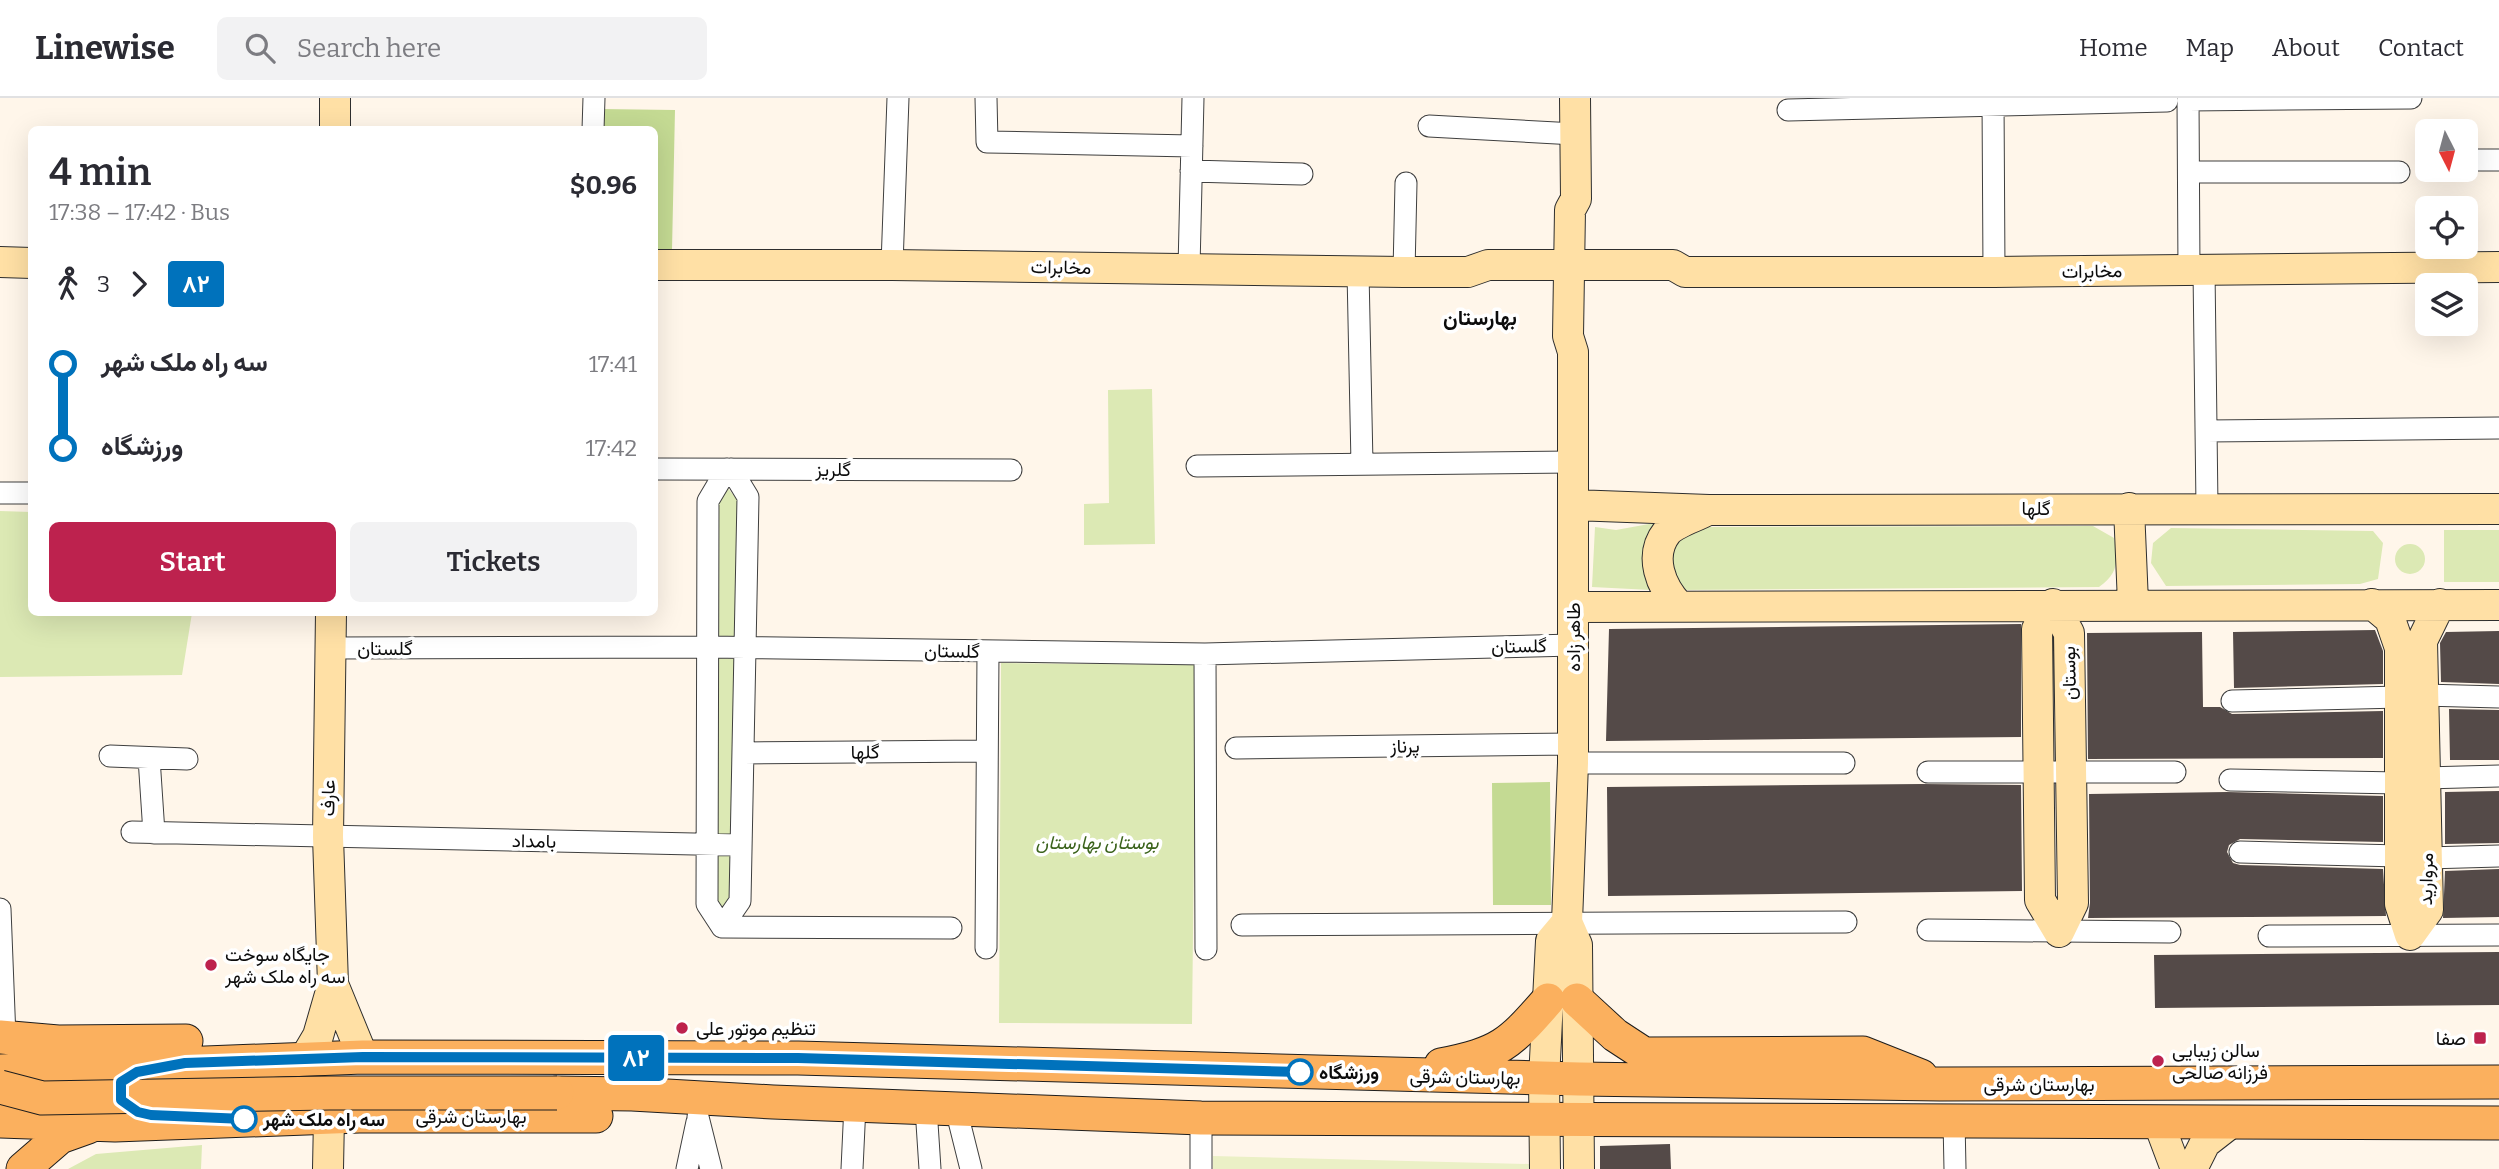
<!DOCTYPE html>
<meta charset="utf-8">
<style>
:root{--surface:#fff;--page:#f2f2f3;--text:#2b2b33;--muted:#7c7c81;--line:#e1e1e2;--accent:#bd224e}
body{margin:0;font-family:Bitter,Vazirmatn,serif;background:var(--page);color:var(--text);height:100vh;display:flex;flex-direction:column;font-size:26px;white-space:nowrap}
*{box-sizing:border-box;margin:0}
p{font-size:23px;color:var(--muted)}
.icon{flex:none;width:38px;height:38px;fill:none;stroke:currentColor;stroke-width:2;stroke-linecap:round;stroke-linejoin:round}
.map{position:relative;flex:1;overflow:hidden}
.panel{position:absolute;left:28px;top:28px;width:630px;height:490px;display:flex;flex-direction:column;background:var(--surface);border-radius:10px;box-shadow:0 7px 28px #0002}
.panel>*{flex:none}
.badge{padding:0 14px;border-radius:5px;font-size:24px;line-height:46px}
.needle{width:46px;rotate:174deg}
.tools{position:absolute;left:2415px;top:21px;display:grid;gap:14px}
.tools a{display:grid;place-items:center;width:63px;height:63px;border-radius:10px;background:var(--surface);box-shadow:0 7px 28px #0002;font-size:35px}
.map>.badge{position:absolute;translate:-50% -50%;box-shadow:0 0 0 4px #fff}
.legs{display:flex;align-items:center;gap:10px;height:77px;padding:0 21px;font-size:23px}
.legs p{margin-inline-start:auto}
.head{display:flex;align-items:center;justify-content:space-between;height:119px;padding:0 21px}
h1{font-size:38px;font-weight:600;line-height:52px}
.action{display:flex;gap:14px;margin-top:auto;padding:14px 21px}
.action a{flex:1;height:80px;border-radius:10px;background:var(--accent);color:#fff;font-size:28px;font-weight:600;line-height:80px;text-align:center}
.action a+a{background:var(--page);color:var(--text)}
ul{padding:0 21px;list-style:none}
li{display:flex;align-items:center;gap:24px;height:84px;font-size:26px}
li i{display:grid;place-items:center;width:10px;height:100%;margin:0 9px;background:currentColor}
li i::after{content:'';width:18px;height:18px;margin:-9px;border:5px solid;border-radius:50%;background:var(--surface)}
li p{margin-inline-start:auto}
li:first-child i{background:linear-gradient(#0000 50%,currentColor 0)}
li:last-child i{background:linear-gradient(currentColor 50%,#0000 0)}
header{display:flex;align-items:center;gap:42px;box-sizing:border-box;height:98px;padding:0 35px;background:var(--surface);border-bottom:2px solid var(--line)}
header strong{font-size:33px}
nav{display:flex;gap:38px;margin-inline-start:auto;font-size:24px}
.search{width:490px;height:63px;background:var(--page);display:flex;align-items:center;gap:18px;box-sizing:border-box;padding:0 24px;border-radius:10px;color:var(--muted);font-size:26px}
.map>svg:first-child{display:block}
.green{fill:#dce9b4}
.forest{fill:#c4da93}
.pitch{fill:#ebf0c6}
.building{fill:#544a48}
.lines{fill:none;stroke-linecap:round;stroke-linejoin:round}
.street-casing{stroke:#3f3f3f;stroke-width:23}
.secondary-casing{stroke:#2e2e2e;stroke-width:32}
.primary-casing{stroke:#1d1d1d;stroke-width:35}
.street{stroke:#fff;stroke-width:21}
.secondary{stroke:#ffe0a5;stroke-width:30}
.primary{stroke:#fbb05e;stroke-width:33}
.primary-bridge-casing{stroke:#1d1d1d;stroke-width:35;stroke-linecap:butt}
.primary-bridge{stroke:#fbb05e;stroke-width:33}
.line-1-casing{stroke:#fff;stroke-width:16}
.line-1{stroke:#0072bc;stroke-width:10}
.poi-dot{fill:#bd224e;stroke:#fff;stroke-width:2.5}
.stop-1-dot{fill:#fff;stroke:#0072bc;stroke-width:3.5}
.labels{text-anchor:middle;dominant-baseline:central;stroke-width:7;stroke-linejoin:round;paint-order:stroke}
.street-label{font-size:19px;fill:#0c0c0c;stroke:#fff}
.park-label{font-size:19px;font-style:italic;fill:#3b631c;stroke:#fff}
.poi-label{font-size:19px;fill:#0c0c0c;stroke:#fff;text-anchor:start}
.stop-label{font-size:19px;font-weight:bold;fill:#0c0c0c;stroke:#fff;text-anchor:start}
.neighbourhood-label{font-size:21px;font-weight:bold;fill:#0c0c0c;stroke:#fff}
</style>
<header>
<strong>Linewise</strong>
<div class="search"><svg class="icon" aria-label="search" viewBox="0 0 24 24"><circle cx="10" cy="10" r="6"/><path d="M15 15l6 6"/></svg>Search here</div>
<nav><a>Home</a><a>Map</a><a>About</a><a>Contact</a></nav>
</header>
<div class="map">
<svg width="2499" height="1071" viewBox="0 0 2499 1071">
<rect width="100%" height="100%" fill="#fff6ea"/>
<path class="green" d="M1152,291L1155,446L1084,447V406L1109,405L1108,292Z
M727,389L738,403V539L719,538L716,405Z
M0,413L31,414L32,514L192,515L182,577L0,579Z
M1660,424L1651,492L1592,489L1595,429L1616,432Z
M2093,428L2114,440C2118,463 2119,475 2099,489L1676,492C1665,458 1672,439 1707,429Z
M2171,430L2373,433L2383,445L2378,481L2360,486L2166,488L2151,465L2153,445Z
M2444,432H2499V484H2444Z
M2395 461a15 15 0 1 1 30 0a15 15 0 1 1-30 0Z
M718,560L738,561L735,738H715Z
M1001,565L1196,567L1192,926L999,925Z
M714,755H734L733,801L724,814L714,803Z
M202,1047L201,1071H68L96,1056Z"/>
<path class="forest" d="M600,11L675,12L672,152H655L654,32H600Z
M1550,684L1551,807H1493L1492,685Z"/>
<path class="pitch" d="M1213,1058L1529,1066V1071H1213Z"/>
<path class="building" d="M2021,526V639L1606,643L1609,531Z
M2375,532L2383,553V586L2234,590L2233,534Z
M2499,533V586L2441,584L2440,545L2446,534Z
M2202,534L2203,609H2220L2232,616L2383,613V660L2088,661L2087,535Z
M2449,611L2499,612V662H2450Z
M1922,686L2021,687L2022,793L1608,798L1607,689Z
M2499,693V745L2445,746V694Z
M2227,694L2383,698V744L2240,741L2229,747L2227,754L2233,765L2240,767L2383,771L2386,818L2088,820L2090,805L2089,696Z
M2499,771V819L2443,820L2445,773Z
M2499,854V907L2155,910L2154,857Z
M1670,1046L1671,1071H1600V1048Z"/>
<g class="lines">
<defs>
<path id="street" d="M986,0L987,44L1192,48
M1993,0L1994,174
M2188,0L2189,172
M2188,2L2411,0
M1788,12L2167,3
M1429,28L1575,36
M593,32L594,0
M2466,62H2499
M1191,73L1302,76
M2189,74H2399
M892,167L898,0
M1189,170L1193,0
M2204,172L2207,409
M1358,174L1362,366
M1404,174L1406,85
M2206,333L2499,330
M1197,368L1572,364
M654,371L1011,372
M0,395H32
M331,550L709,549L1205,556L1573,547
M1205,556L1206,851
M2423,597L2499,599
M2232,603L2400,599
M1236,650L1573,646
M744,655L987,653
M110,658L187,661
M149,660L154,735
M1573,665H1844
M1928,674H2175
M2425,680L2499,678
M2230,682L2400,685
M132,734L741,747
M2240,754L2400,758
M2427,760L2499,758
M0,811L5,940
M1242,827L1846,824
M722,829L740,803L748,399L731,371
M722,829L707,806L708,403L727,371
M722,829L951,830
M1928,832L2170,834
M2269,838L2499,837
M986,850L988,554
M926,1010L930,1071
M956,1011L971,1071
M698,1019L711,1071
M1201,1020V1071
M1954,1022L1955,1071
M687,1071L697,1024
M852,1071L855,1007"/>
<path id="secondary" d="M1575,0L1576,101L1570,112L1568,238L1573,254V665L1567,824L1577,847L1579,1071
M335,32V0
M0,164L32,165
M654,167H892L1404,174H1468L1488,167H1673L1685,174H1994L2499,169
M1573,407L1709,412L2499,411
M2129,410L2133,505
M2053,506L2069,535L2073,805L2059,834L2040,802L2037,531Z
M2372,506L2390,521L2400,550V806L2410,837L2428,812L2422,543L2440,506
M1679,508C1661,489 1648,458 1667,434C1675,425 1695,419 1706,413
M1574,509L2499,507
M333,886L363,959
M305,960L318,938L333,886L328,739L331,514
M2158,1023L2176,1071
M328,1071L329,1019
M1545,1071L1544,981L1551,843L1567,824
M2192,1071L2205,1045L2232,1024"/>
<path id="primary" d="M1577,902L1615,937L1644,956L1863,955L1921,978
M0,939L58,944L186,943
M1441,967C1500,955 1509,947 1548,902
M0,973L363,959L798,960L1579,981L1940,986L2499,984
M557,995L632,996L773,1004L1201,1020L2499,1025
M0,1023L115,1027L359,1018H596
M23,1071L60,1039L88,1029"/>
</defs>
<use href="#street" class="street-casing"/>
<use href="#secondary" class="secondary-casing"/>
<use href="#primary" class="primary-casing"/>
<use href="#street" class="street"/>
<use href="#secondary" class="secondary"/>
<use href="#primary" class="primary"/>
<defs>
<path id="primary-bridge" d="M0,989L42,1000L329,995H557"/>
</defs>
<use href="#primary-bridge" class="primary-bridge-casing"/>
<use href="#primary-bridge" class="primary-bridge"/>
</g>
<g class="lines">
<defs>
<path id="line-1" d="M244,1021L151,1017L138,1014L121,1002V984L137,974L185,965L363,959L798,960L1300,974"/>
</defs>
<use href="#line-1" class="line-1-casing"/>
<use href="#line-1" class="line-1"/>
</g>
<g class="poi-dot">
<circle cx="211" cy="867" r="7"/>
<circle cx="682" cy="930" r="7"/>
<rect x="2473" y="933" width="14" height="14" rx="3.5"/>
<circle cx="2158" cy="963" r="7"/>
</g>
<g class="stop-1-dot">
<circle cx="1300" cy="974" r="12"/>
<circle cx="244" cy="1021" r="12"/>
</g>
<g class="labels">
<g class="street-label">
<text transform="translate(1061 169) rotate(1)">مخابرات</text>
<text transform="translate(2092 173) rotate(-1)">مخابرات</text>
<text x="833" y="371">گلریز</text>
<text x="2036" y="410">گلها</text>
<text transform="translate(1573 539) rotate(-90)">طاهر زاده</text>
<text transform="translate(1519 548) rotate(-1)">گلستان</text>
<text x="385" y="550">گلستان</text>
<text transform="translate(952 553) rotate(1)">گلستان</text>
<text transform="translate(2069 575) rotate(-91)">بوستان</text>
<text transform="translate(1405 648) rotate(-1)">پرناز</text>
<text transform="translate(865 654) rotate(-1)">گلها</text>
<text transform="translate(328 700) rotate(-89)">عارف</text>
<text transform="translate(534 743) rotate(1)">بامداد</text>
<text transform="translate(2426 781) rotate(-89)">مروارید</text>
<text transform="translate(1465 979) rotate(1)">بهارستان شرقی</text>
<text x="2039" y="986">بهارستان شرقی</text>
<text x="471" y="1018">بهارستان شرقی</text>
</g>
<g class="park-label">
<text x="1097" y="744">بوستان بهارستان</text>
</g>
<g class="poi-label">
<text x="225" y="856">جایگاه سوخت<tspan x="225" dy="22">سه راه ملک شهر</tspan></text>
<text x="696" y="930">تنظیم موتور علی</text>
<text x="2466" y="940" text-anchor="end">صفا</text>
<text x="2172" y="952">سالن زیبایی<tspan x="2172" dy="22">فرزانه صالحی</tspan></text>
</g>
<g class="stop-label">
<text x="1319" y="974">ورزشگاه</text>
<text x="263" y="1021">سه راه ملک شهر</text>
</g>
<g class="neighbourhood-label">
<text x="1480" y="220">بهارستان</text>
</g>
</g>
</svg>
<div class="tools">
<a><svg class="needle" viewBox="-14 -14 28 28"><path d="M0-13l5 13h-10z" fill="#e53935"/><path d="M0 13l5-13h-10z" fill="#7c7c81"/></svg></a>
<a><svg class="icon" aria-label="locate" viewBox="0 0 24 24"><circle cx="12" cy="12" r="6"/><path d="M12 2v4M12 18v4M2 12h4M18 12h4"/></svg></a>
<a><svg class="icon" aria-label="layers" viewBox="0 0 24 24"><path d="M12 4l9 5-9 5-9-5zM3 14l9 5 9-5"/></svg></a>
</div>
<b class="badge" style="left:636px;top:960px;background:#0072bc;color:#fff">۸۲</b>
<section class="panel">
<div class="head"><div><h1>4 min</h1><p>17:38 – 17:42 · Bus</p></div><b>$0.96</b></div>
<div class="legs"><svg class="icon" aria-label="walk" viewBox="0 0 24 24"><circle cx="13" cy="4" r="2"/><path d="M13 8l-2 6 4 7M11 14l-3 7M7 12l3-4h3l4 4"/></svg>3<svg class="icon" aria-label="forward" viewBox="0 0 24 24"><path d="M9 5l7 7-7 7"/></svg><b class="badge" style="background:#0072bc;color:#fff">۸۲</b></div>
<ul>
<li><i style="color:#0072bc"></i><b>سه راه ملک شهر</b><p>17:41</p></li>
<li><i style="color:#0072bc"></i><b>ورزشگاه</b><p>17:42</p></li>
</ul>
<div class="action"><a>Start</a><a>Tickets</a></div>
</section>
</div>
